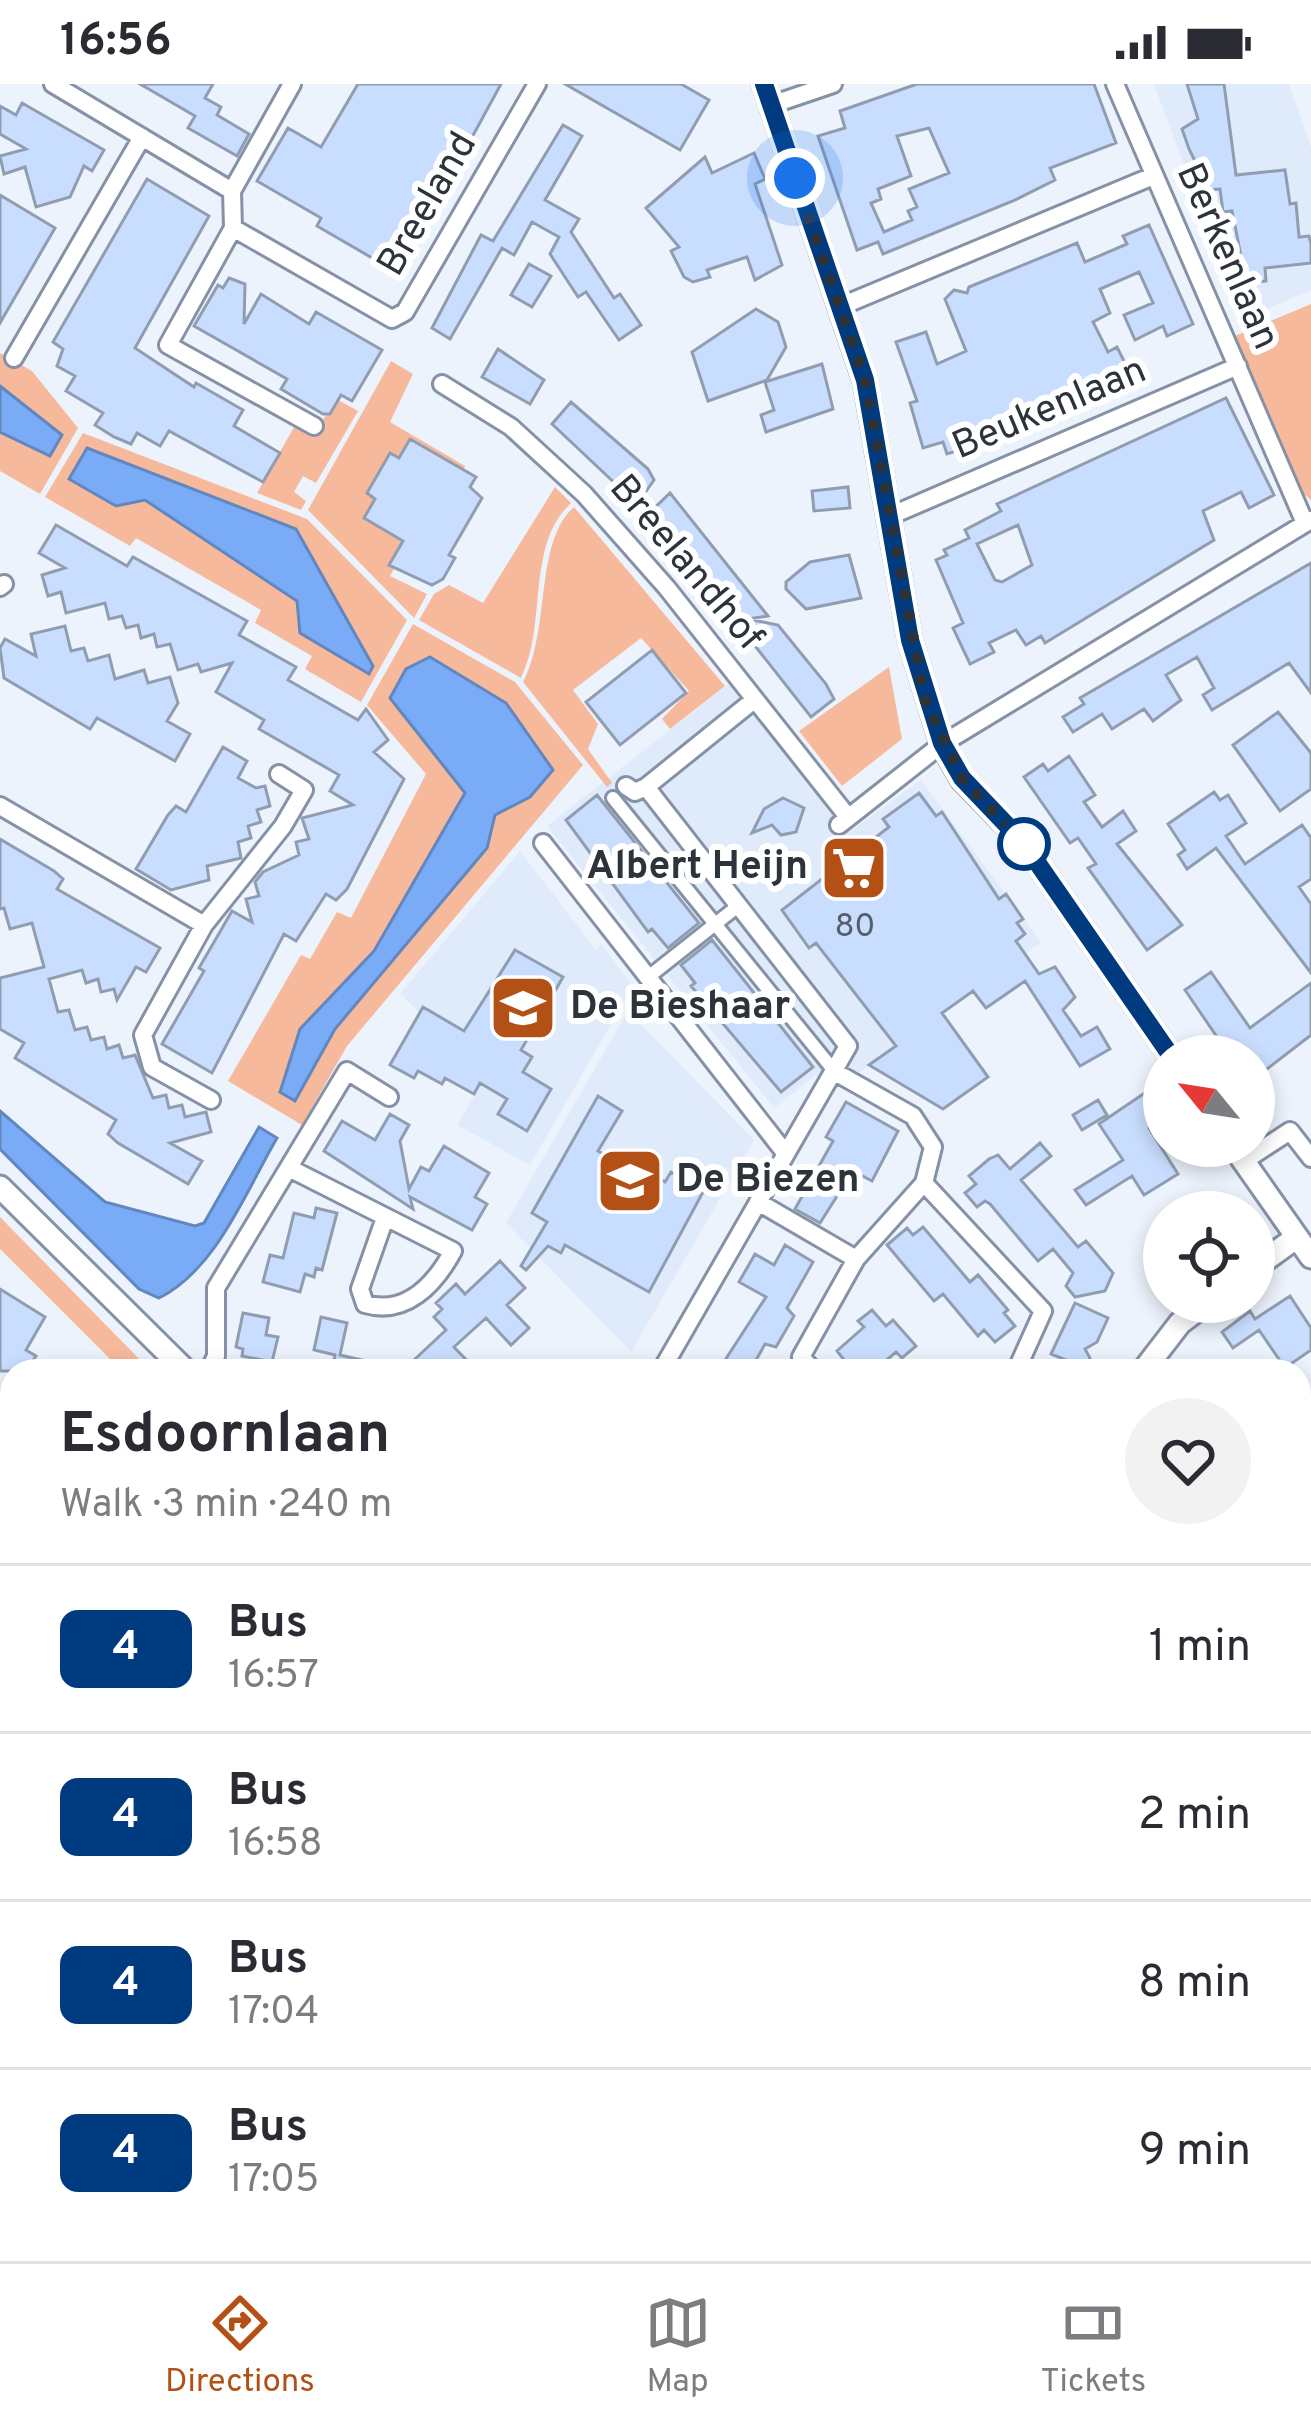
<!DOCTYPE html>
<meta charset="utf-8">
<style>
:root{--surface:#fff;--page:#f2f2f3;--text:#2b2b33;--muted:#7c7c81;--line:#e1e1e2;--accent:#b25015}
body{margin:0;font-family:Overpass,sans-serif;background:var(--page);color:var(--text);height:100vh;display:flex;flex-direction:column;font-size:45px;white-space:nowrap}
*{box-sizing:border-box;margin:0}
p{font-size:39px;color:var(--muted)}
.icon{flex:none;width:66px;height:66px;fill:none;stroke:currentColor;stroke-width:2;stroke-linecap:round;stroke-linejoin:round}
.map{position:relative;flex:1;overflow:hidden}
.drawer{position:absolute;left:0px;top:1275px;width:1311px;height:903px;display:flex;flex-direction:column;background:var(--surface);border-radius:36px 36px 0 0;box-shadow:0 6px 18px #0003}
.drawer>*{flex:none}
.badge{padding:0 24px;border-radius:18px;font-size:42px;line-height:78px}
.needle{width:78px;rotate:300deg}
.controls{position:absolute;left:1143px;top:951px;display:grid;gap:24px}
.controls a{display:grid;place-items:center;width:132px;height:132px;border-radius:50%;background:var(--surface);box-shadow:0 6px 18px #0003;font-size:60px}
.you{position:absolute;width:60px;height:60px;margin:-30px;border:9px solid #fff;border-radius:50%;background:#1a73e8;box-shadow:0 0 0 18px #1a73e833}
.map>.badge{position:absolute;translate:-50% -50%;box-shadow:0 0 0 6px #fff}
.round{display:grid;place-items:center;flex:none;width:126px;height:126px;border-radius:63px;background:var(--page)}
.headline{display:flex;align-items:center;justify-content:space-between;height:204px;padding:0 60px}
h1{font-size:57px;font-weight:700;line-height:90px}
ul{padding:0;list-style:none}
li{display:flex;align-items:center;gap:36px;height:168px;padding:0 60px;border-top:3px solid var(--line)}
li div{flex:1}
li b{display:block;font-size:45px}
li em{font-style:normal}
li .badge{min-width:132px;font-weight:700;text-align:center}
.status{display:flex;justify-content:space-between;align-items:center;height:84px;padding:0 60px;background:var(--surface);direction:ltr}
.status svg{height:33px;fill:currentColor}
.dock{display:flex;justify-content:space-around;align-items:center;height:168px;border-top:3px solid var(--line);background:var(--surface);font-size:33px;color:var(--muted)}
.dock a{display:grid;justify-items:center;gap:6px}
.dock .current{color:var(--accent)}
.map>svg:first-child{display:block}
.built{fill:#dfeafb}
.green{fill:#f7b99c;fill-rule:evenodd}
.water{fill:#79abf6;stroke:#6287be;stroke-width:3}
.building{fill:#c9defe;stroke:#909db1;stroke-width:3;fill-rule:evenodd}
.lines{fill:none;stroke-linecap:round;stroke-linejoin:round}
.pedestrian-casing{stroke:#8592a6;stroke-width:18}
.minor-casing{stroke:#8592a6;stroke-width:22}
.tertiary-casing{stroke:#8592a6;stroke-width:27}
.primary-casing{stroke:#d1d2d4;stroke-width:33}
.pedestrian{stroke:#fff;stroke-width:12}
.minor{stroke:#fff;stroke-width:16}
.tertiary{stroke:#fff;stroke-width:21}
.primary{stroke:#faddd0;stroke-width:27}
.line-casing{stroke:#fff;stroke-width:27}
.line{stroke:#003b80;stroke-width:18}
.walk{stroke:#2d333b;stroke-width:12;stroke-dasharray:0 21.6}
.stop-dot{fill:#fff;stroke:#003b80;stroke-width:6}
.labels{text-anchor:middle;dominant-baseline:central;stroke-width:12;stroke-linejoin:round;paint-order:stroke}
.number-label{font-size:33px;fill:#545e6c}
.street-label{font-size:39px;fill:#2d333b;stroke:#fff}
.poi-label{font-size:39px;font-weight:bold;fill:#2d333b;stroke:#fff;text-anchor:start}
</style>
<div class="status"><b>16:56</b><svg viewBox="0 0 49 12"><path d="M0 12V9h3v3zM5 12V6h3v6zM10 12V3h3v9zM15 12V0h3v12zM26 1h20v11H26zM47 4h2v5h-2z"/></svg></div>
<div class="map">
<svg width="1311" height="2177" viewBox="0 0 1311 2177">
<rect width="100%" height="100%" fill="#edf3fc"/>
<path class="built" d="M1154,0H1289L1311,63V206L1241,236Z
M730,599L848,749L921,696L1041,858L839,1003L816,991L774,1024L547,742Z
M520,767L596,866L601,860L633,902L530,1081L457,1041L481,1001L468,991L463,945L424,923L419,928L400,910Z
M628,927L754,1056L631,1268L506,1139Z"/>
<path class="green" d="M1311,220V416L1300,407L1235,252Z
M0,269L32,287L78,344L40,410L0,387V348L49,372L62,351L0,302Z
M391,277L413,290L390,338L465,382L463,386L410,355L399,374L389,370L366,409L375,415L364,434L403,457L389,481L394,485L390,492L427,510L414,534L308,426Z
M338,316L358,327L316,399L303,392L294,408L306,417L301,426L257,409L294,343L310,352Z
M83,349L307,435L407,536L361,618L305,585L312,572L255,539L261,526L136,454L130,462L45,413ZM145,416L224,418L296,445L372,581L369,589L300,550L298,517Z
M555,403L571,419C525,462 548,540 521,594L419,536L434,510L449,501L483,519Z
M574,423L725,602L670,645L662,635L689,607L641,554L573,606L598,640L588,665L612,699L607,703L523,598C551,546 534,458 574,423Z
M413,540L515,598L583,681L347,962L302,1041L228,997L301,871L310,875L337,828L351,834L426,690L367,621ZM430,574L506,619L530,713L495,731L487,764L335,945L295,1016L280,1008L300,945L374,867L465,709Z
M889,583L902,655L842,702L799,647Z
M0,1133L148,1284L144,1287H122L0,1165Z
M0,2120L12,2123V2166H180L186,2177H0Z
M406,2166H500L535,2177H441Z"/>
<path class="water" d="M0,302L62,351L50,372L0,348Z
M87,364L296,445L373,582L369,590L300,549L297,517L145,416L116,422L69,395Z
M430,573L506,619L553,686L530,713L495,731L487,764L335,945L295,1017L280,1008L300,945L374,867L465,709L390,614L406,585Z
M0,1027L105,1118L195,1142L204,1139L259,1043L277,1054C246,1107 216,1186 159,1214L139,1205L0,1065Z"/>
<path class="building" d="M140,0H213L205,14L221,23L217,31L249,50L237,72L188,44L195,32Z
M358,0H501L398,189L317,142L321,134L257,97L288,44L321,63Z
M565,0H681L709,16L680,66Z
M917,0H1094L1116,59L1050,84L1055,96L1013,117L883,170L878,158L857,166L818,52L845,44L840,27ZM929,44L949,89L909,105L917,123L908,127L912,136L884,148L871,119L881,115L878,105L911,92L897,52Z
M1187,0H1224L1236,91L1285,86L1290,120L1296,119L1299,153L1309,152L1311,160V179L1265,184L1266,197L1230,201L1228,183L1243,182L1232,127L1223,128L1220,105L1205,106L1202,76L1195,77L1189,65L1182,45L1198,35Z
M22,19L104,66L92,87L84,82L70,113L36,123L25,83L4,90L0,72L26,65L0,50V22L16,31Z
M563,41L582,52L545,116L579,135L571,148L614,214L620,210L641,241L619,256L586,208L578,213L550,170L559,153L532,138L514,171L502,164L450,255L432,244L481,151L493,157Z
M754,69L765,95L755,100L782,181L755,196L747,173L707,186L710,193L693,198L684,193L671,167L679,163L646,124L705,73L712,89Z
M147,95L209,132L135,264L194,303L196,299L243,326L234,342L280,369L263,398L169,347L160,362L137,349L131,360L114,353L95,341L103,329L66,307L75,292L57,282L63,265L53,258Z
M0,111L55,144L0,239Z
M1149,141L1193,240L1167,252L1163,242L1135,256L1124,231L1153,219L1139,188L1100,205L1110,229L1093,238L1108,268L1117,263L1127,283L966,364L947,370L943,358L923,364L910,319L917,317L896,258L926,248L937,280L966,267L945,215L954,206L967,209L969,203L1077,159L1085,178L1127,160L1123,152Z
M529,180L551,192L532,223L511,211Z
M229,194L245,200L244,240L261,210L309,240L316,228L382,266L352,317L341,311L330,330H323L281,305L287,295L194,242L218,201L223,204Z
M756,225L778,238L786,263L767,296L708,317L692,268Z
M498,265L544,296L530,320L482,293Z
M822,280L833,325L766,348L761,331L774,326L765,298Z
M1226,314L1274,411L1249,424L1241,408L1203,427L1214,456L1045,559L1041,552L1026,561L1016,546L989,559L994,568L970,580L953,544L963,539L936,476L947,471L944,466L969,454L965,446L1001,427L997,420ZM1018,441L1032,481L1002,498L995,496L977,460Z
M571,318L648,385L654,396L637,420L552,340Z
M410,355L476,393L470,403L482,414L449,471L455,474L443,495L432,501L389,481L403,457L364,434L375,415L367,409L390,369L399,374Z
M848,403L850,424L814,427L812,407Z
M670,409L768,532L748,535L778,541L826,600L834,615L811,633L675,460L645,433Z
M56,441L127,482L133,473L247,537L239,551L296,583L288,596L358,636L366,625L388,656L374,668L404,695L347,805L336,816L326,810L296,857L284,850L212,989L162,960L204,887L199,884L232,827L252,838L246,815L259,812L255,798L263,788L299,771L296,758L309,755L302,734L353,721L330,707L339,691L259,645L264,636L216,608L232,579L201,588L198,580L178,586L170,560L157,563L154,550L141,554L138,541L126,544L122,532L109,535L105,519L66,529L61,508L48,512L42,491L65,484L39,469Z
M849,471L861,514L806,525L786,505V498L810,478Z
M1311,479V609L1289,579L1212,626L1203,611L1214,604L1197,573L1166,591L1181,616L1153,637L1144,625L1112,645L1102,630L1073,648L1063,633L1084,620L1080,614Z
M65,542L71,567L84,564L88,577L109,571L115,595L144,586L148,599L170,593L178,619L167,637L190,650L175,677L97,634L90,645L4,594L0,564L5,555L36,572L31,550Z
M652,566L686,609L620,661L586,618Z
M1278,628L1311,669V705L1280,727L1233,661Z
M223,663L247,677L238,694L256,704L265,702L270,722L257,726L261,738L248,742L251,754L238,758L241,774L207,782L209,796L171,806L136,785L168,731L176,722L186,728Z
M1069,672L1095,711L1084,718L1102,743L1123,727L1136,747L1117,760L1182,841L1147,866L1088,784L1096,780L1078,754L1070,759L1024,693L1043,680L1048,687Z
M1214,708L1220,716L1228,711L1246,739L1226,752L1245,780L1302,741L1311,754V795L1299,803L1311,820V889L1216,764L1187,785L1178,771L1185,766L1168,740Z
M919,709L936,732L942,728L999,815L1006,810L1023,835L1017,839L1025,850L1016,857L1039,890L1055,883L1075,913L1063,926L1081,952L1097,943L1110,965L1080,982L1025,897L986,924L973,907L942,929L988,993L943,1025L869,981L896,962L816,859L809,864L782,826L889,743L883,735Z
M597,711L699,839L668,864L652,845L648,848L566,736Z
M783,714L804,724L796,748L781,751L772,741L752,749L764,725Z
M0,755L54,787L63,795L57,805L160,864L146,888L136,883L117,916L114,905L101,908L98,895L86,899L82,886L49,895L58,928L69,926L75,946L87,943L91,956L104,953L107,965L119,961L123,974L135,971L153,1014L166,1011L169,1024L182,1021L185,1033L206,1028L211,1048L170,1059L202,1077L188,1100L118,1059L108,1050L116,1036L15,974L24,959L0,945V894L44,883L32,839L10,845L4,824L0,825Z
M712,856L813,983L781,1008L691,902L695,899L681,881Z
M515,866L563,893L521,966L532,973L523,988L551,1005L527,1047L498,1030L507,1015L480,999L474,1010L445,994L442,1000L418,987L414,994L390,981L423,923L464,947Z
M1211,888L1250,944L1311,899V951L1254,995V972H1230L1185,906Z
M1155,1002L1164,1026L1149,1044L1178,1090L1144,1111L1132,1092L1086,1121L1075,1106L1123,1076L1099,1040Z
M598,1012L622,1027L598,1067L653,1100L657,1093L665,1098L671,1088L703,1108L649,1208L565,1161L561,1169L548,1162L526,1186L521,1182L547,1138L532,1129Z
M1098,1016L1107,1031L1082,1046L1073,1031Z
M846,1018L898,1047L872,1097L853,1087L820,1139L795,1125L833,1057L826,1053Z
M390,1030L409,1041L400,1057L409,1105L421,1083L429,1087L444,1062L489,1089L475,1113L487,1120L472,1146L410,1113L413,1125L324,1067L342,1037L375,1056Z
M1040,1059L1051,1072L1021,1096L1078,1163L1086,1157L1113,1189L1105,1207L1075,1213L1066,1202L1073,1189L1053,1165L1038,1177L990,1120L985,1117L977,1123L965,1109L976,1100L969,1092L989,1075L998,1071L1010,1085Z
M316,1124L337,1129L322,1186L316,1184L314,1193L305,1190L300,1208L263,1198L270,1171L283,1174L294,1129L314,1134Z
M923,1143L970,1198L978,1191L1008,1226L1004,1229L1015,1242L995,1258L984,1246L978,1252L943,1210L934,1217L887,1161L907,1144L913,1151Z
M785,1161L813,1178L787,1224L794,1232L776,1263L765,1260L750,1287H718L766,1213L739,1198L755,1170L774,1181Z
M500,1177L525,1204L507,1221L529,1244L511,1261L486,1234L454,1263L477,1287H424L414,1276L446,1246L434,1233L442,1225L436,1219L456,1200L465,1210Z
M0,1205L45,1233L26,1266L36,1272L27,1287H0Z
M1290,1212L1311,1244V1266L1285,1284L1259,1246L1233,1264L1222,1248L1250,1227L1255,1235Z
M1075,1219L1108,1234L1097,1258L1085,1265L1090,1274L1084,1287H1061L1066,1276L1051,1270Z
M872,1226L886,1242L893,1236L916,1262L902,1274L896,1268L874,1287H833L845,1277L837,1267L864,1243L858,1237Z
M243,1229L269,1234L266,1251L278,1253L272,1278L242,1272L243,1265L236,1263Z
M321,1233L347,1239L340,1271L379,1280L378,1287H332L335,1271L314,1266Z"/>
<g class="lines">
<defs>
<path id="pedestrian" d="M613,714L835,988
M647,894L738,822"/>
<path id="minor" d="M53,0L232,107L233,144L392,235L405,228L537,0
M1115,0L1305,439
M771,21L833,0
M232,107L292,0
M233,144L168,261L314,342
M839,223L1153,92
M14,274L142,53
M442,300L511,343L584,410L667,504L848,733
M890,432L1238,282
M0,503L4,500
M626,702L635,708L646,703
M0,722L204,841
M839,741L942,660L1311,436
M543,759L786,1070
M211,1016L152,983L143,951L204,841L283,742L304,706L279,690
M1244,1077L1290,1047L1311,1074
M289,1084L453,1167C435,1200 406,1232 365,1220L360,1205L385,1134
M924,1099L1043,1227L1016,1287
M758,1118L856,1175
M209,1287L216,1272V1204L347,987L389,1013
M661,1287L848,962L646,703L754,616
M814,1287L801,1273L856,1175L924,1099L933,1063L913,1032L835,988
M0,1378L12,1368
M1299,1681L1311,1679
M0,1713L12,1717
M1299,1964L1311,1959
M1299,1981L1311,2011
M0,1982L12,1985
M0,2111L12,2114
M220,2166L264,2177
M629,2166L653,2177
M1146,2166L1159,2177
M1309,2177L1311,2175"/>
<path id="tertiary" d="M764,0L865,297L910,556L942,660L962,695L1023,758L1171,972
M1233,1062L1311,1173
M0,1103L186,1287
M1254,1184L1297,1153
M1143,1287L1180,1239L1208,1218"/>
<path id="primary" d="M0,2023L12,2026
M0,2078L12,2082
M336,2166L379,2177
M549,2166L582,2177"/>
</defs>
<use href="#pedestrian" class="pedestrian-casing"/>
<use href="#minor" class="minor-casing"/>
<use href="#tertiary" class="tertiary-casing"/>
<use href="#primary" class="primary-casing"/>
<use href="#pedestrian" class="pedestrian"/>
<use href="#minor" class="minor"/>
<use href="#tertiary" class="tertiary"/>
<use href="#primary" class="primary"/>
</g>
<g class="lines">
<defs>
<path id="line" d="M764,0L865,296L910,556L942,659L962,694L1023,758L1171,972"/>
</defs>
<use href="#line" class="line-casing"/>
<use href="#line" class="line"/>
<path class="walk" d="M795,94L865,296L924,613L962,694L1024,760"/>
</g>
<defs>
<symbol id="supermarket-square" viewBox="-11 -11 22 22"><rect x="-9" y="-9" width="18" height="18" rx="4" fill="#b25015" stroke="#fff"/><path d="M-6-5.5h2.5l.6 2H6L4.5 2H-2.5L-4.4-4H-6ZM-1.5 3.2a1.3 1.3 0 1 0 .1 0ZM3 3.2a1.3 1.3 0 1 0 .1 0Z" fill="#fff"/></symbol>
<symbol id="school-square" viewBox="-11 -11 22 22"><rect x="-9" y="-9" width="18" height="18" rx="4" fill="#b25015" stroke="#fff"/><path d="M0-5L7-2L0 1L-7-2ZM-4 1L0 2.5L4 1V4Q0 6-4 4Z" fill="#fff"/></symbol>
</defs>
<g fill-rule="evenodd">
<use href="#supermarket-square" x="816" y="746" width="76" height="76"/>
<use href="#school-square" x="485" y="886" width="76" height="76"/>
<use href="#school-square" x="592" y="1059" width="76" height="76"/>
</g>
<circle class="stop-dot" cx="1024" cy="760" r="24"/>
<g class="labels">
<g class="number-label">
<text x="855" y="844">80</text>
</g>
<g class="street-label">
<text transform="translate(429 121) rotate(-60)">Breeland</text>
<text transform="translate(1226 173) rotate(66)">Berkenlaan</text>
<text transform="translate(1050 326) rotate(-23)">Beukenlaan</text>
<text transform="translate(685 480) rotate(50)">Breelandhof</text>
</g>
<g class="poi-label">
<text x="808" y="784" text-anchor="end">Albert Heijn</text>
<text x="570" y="924">De Bieshaar</text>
<text x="676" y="1097">De Biezen</text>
</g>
</g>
</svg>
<div class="controls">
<a><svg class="needle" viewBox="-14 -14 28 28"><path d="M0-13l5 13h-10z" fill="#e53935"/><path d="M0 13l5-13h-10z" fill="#7c7c81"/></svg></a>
<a><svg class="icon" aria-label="locate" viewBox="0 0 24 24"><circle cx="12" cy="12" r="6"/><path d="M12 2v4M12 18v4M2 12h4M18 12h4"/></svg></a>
</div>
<div class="you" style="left:795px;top:94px"></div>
<section class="drawer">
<div class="headline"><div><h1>Esdoornlaan</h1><p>Walk · 3 min · 240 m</p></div><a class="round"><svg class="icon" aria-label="heart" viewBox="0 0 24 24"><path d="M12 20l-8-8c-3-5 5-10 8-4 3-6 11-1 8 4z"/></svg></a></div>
<ul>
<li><span class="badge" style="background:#003b80;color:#fff">4</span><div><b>Bus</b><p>16:57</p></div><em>1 min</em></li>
<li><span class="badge" style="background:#003b80;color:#fff">4</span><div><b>Bus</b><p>16:58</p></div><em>2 min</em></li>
<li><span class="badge" style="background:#003b80;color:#fff">4</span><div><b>Bus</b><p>17:04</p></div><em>8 min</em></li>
<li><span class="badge" style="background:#003b80;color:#fff">4</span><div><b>Bus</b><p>17:05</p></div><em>9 min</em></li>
</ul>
</section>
</div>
<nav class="dock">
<a class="current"><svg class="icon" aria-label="directions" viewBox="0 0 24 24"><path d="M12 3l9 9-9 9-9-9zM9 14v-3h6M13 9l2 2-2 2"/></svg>Directions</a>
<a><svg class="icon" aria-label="map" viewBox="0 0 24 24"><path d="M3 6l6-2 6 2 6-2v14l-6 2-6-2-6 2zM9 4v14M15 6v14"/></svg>Map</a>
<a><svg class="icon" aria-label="tickets" viewBox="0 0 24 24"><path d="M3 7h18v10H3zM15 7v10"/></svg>Tickets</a>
</nav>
